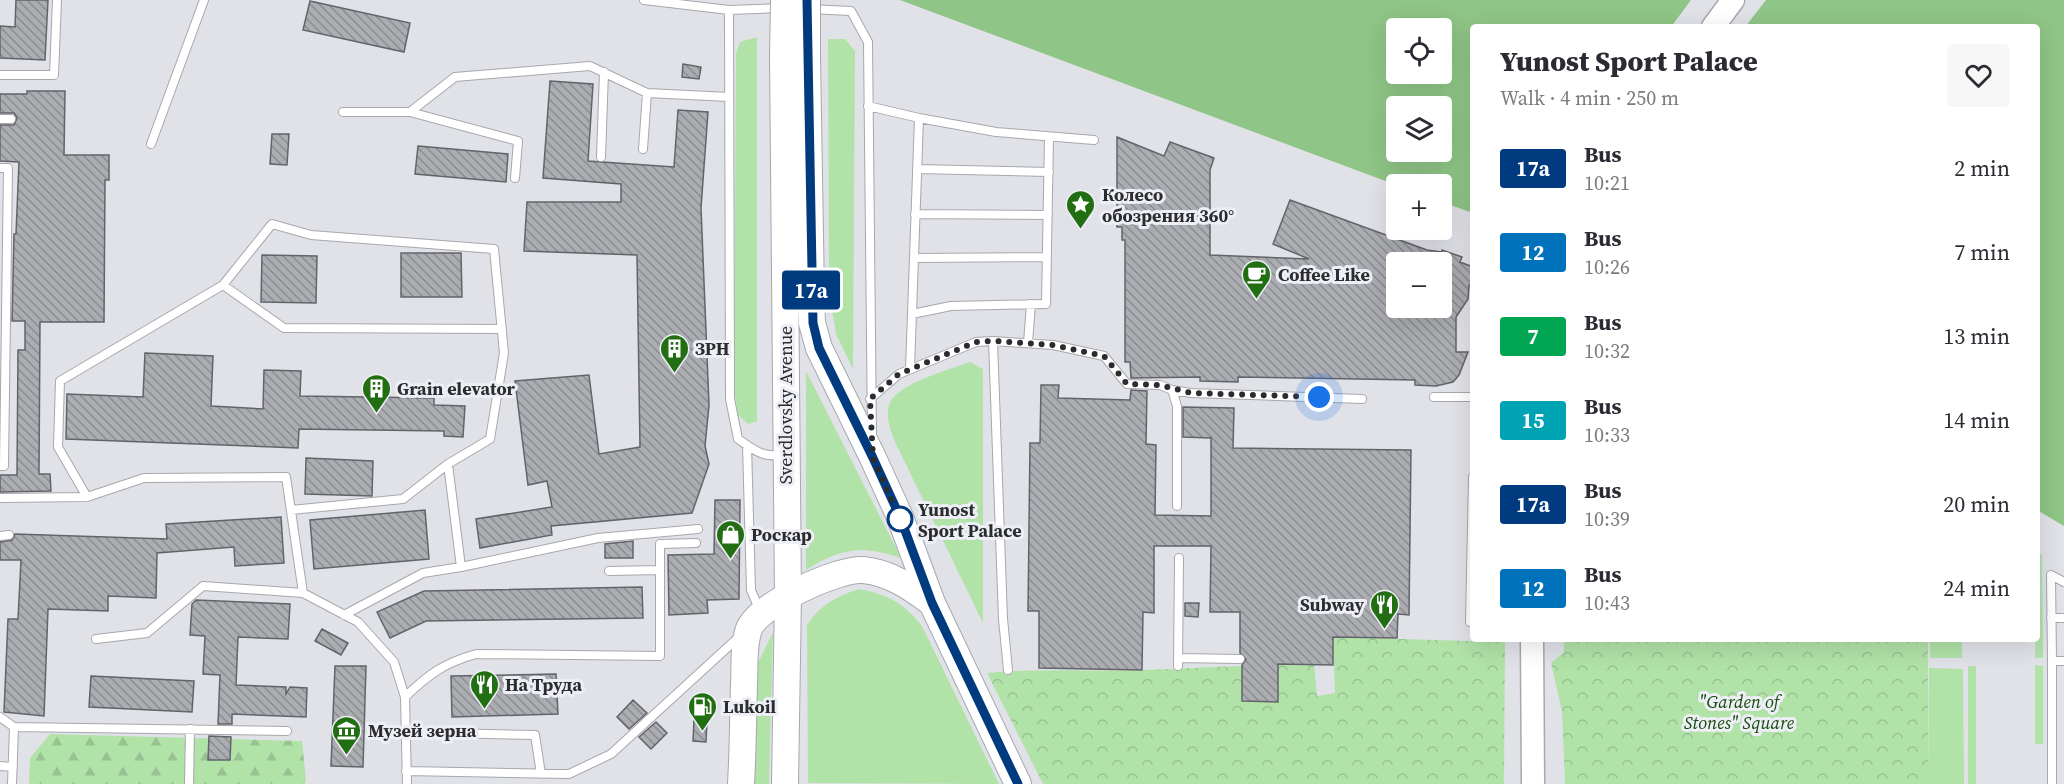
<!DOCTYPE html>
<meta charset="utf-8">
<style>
:root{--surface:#fff;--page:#f7f7f7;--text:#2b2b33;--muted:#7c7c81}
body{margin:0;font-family:"Source Serif 4",serif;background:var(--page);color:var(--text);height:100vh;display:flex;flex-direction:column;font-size:22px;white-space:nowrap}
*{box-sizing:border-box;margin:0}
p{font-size:20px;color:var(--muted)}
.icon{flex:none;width:33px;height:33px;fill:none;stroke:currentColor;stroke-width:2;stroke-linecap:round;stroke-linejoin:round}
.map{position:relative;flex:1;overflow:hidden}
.side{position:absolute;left:1470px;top:24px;width:570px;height:618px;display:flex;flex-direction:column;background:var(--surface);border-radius:6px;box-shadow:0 6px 24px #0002}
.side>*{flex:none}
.badge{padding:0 12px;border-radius:4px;font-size:21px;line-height:39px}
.fabs{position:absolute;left:1386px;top:18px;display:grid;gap:12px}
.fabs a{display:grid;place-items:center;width:66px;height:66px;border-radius:6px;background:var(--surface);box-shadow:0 6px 24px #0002;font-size:30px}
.you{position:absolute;width:30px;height:30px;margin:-15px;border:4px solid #fff;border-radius:50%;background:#1a73e8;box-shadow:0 0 0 9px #1a73e833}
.map>.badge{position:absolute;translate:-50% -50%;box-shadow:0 0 0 3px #fff}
.round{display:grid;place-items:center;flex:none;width:63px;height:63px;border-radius:6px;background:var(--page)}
.headline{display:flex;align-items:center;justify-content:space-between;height:102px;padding:0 30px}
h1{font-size:28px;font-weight:800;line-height:45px}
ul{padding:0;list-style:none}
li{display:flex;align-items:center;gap:18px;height:84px;padding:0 30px}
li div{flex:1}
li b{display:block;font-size:22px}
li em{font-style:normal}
li .badge{min-width:66px;font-weight:700;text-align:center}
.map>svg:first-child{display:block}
.grass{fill:#b1e2a8}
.forest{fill:url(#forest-firs)}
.park{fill:url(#park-crowns)}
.water{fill:#8fc586;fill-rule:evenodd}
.pier{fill:#e1e2e8}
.building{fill:url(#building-back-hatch);stroke:#636469;stroke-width:1.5;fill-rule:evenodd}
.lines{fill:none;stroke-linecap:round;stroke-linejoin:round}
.service-casing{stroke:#a6a8ae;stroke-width:10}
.secondary-casing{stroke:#a6a8ae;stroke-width:25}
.primary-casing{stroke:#a6a8ae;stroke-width:28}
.service{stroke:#fff;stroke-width:8}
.secondary{stroke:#fff;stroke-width:22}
.primary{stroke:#fff;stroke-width:26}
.primary-bridge-casing{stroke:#a6a8ae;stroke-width:28;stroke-linecap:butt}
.primary-bridge{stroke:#fff;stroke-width:26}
.line-casing{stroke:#fff;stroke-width:14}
.line{stroke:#003b80;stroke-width:9}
.walk{stroke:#2b2c2e;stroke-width:6;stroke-dasharray:0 10.8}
.stop-dot{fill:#fff;stroke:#003b80;stroke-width:3}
.labels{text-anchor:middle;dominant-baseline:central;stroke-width:6;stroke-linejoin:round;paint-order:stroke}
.poi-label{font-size:18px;font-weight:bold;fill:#2b2c2e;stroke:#eeeff6;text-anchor:start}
.street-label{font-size:18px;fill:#2b2c2e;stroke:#eeeff6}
.stop-label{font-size:18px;font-weight:bold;fill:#2b2c2e;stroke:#eeeff6;text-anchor:start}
.park-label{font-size:18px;font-style:italic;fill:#154b0b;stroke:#eeeff6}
</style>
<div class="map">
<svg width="2064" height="784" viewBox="0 0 2064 784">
<defs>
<pattern id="forest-firs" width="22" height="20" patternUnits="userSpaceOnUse" patternTransform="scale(1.5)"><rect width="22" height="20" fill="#b1e2a8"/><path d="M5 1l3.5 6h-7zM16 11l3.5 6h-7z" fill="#98c291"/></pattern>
<pattern id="park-crowns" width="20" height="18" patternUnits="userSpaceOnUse" patternTransform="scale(1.5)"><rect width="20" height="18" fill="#b1e2a8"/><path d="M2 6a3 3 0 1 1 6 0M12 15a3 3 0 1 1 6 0" fill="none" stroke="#98c291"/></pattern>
<pattern id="building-back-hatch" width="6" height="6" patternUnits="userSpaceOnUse" patternTransform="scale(1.5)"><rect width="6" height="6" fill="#abadb2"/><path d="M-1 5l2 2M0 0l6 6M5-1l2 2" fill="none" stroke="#8b8d91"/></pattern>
</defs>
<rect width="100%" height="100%" fill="#e1e2e8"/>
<path class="grass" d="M757,37V421L748,424L738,415L734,388L736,53L740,42Z
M828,39H845L855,51L853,369L836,334L829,290Z
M970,362L983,369V623L895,442C891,430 885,418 889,405C896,383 950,370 970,362Z
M806,371L901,558C862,545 841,548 806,570Z
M2037,553L2042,554L2043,658H2035Z
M859,589C887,594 904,603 922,626L999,784L808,783L807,625C820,605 837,596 859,589Z
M773,632L769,784H753L756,667Z
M1930,639H1962V658H1930Z
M2035,665L2043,666V744H2035Z
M1968,666H1976V784H1968Z
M1929,668L1963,669L1964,784H1928Z"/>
<path class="forest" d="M50,734L302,741L306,780L304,784H29L30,758Z"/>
<path class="park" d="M1333,637L1505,642L1504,784H1043L987,673C1039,668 1091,672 1144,670C1201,668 1257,664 1314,664L1317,696L1335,693Z
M1564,639H1928V784H1565L1562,711L1551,663L1564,652Z"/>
<path class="water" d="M900,0H2064V526L2037,510V27H1473V213L1442,202V184L1396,185ZM1396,28H1442V74H1396ZM1396,106H1442V152H1396Z"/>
<path class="pier" d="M1691,0H1766L1745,27H1671Z"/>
<path class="building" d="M16,0H48L45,60L0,58V26L15,27Z
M310,1L410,23L404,52L303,30Z
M683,64L701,67L699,79L682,77Z
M550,81L593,84L588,161L674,167L678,110L708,112L701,208L709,405L705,446L709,464L692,513L551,526L552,535L480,548L476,519L552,507L547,481L528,485L515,381L589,375L599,454L640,447L637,255L524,251L527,202H621V184L543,178Z
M27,91H65L64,155H109V180H105L104,322H40L39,474H50L51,491L0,492V475H17L18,350H25V321H12L14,234H16L19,162L0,161V125H14L17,118L14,113H0V94H27Z
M272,134H289L287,165L270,164Z
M1117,137L1164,156L1170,142L1214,158L1210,170V255L1309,259L1273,244L1290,200L1427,250L1442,252V250L1462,257L1460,262L1473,267V284L1469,285L1468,299L1456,317V352H1468L1459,375L1453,382L1436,386L1415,385V380L1238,377V382L1200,381V377L1131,378L1130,362H1125V240H1122V227H1117ZM1396,262H1442V308H1396Z
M418,146L508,154L506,182L415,174Z
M401,253H461L462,297H401Z
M262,255L317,256L316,303L261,302Z
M145,353L213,356L211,406L263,409L264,370L301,371L300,396L434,398V405L465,406L463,437L444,436V431L299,429L298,448L66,439L67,394L143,397Z
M1041,385H1059L1058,398L1130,400L1131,390L1147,391L1146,444L1156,445L1155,515L1211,516V438L1183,437V407L1234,408L1233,448L1411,450L1409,615L1398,614L1397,638L1333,637V665L1278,664V702L1242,701V665L1246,659L1240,653V612H1210L1211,546H1154V613L1143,612L1142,670L1039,668V611H1028L1030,443H1040Z
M306,458L373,461L372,496L305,494Z
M715,500H740L739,599L707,600L708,613L669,615L668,555L714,554Z
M425,510L429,559L314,569L310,520Z
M281,517L284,563L235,566L234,547L157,553L156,598L108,596V611L48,609L44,716L4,712L8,619H18L21,560H0V542L12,540L15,534L167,539L166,524Z
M633,541V558H605V544Z
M642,587L643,618L426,621L390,638L377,612L424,591Z
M196,600L290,604L288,639L238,637L236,685L286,687V694L290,687L307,688L306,717L232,714V724H218L220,675L203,674L205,636L190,635L192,604Z
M1185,603H1199L1198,617L1185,616Z
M322,629L348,643L341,655L315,641Z
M335,666H366L363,767L331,766Z
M556,674L558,714L452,717L451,676Z
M91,676L194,681L192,712L89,707Z
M633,700L647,713L629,729L617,717Z
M694,720H707L706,742L693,741Z
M656,722L667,733L651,749L639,737Z
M209,736L231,737L230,760H208Z"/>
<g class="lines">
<defs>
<path id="service" d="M644,0L729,10
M781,8L729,10L730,399L738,439C754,450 764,459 784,454
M808,9L851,11L868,42L872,434
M0,75H54L57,0
M868,106L919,118
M343,112H410L455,77L590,66L647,93L729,97
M410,112L518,141L515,178
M0,119H11
M151,144L204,0
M643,149L647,93
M601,157L604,72
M0,168H8L4,466H0
M917,169L1049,172
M915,214L1048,215
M914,258L1047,257
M223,285L284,328L502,329
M912,314L951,306L1046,304L1049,137
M993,341L1003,619L1008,670
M1028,343L1031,304
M910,369L919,118L996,132L1094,140
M1172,390L1191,393L1362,399
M1434,397H1473
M870,399L899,374L976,342L993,341L1053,345L1104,356L1127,384L1160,385L1172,390L1177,406V506
M747,445L751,590L760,611
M87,497L58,447L60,381L223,285L272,224L311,235L494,249L504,353L490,439L448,464L461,567L423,573L344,615
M0,498L87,497L144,478L286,477L303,593
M291,510L403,499L448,464
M0,536L9,535
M461,567L598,538L698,529
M609,571L660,570
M2051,618H2064
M1470,622L1473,477
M96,639L147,633L203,586L303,593L358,622L394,662L405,697L407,784
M1180,658L1240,659
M2052,661L2051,575L2064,582
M1178,666L1179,558
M405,697C429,674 444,663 476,654L660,656V544L696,543
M0,717L14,727
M405,732L535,735L541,774
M0,766L13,767
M406,771L569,774L611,754L740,636
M12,784L14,727L287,731
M189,784L190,729
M2052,784V661H2064"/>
<path id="secondary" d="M1713,27L1733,0
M1532,639L1533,784"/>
<path id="primary" d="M783,56L788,595L785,784
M807,56L811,294L812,323L819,348L873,458L900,517L932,603L1018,784
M741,784C743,751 743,717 744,684C745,667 743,645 749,629C758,605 838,568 863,570C889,572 912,588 932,603"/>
</defs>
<use href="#service" class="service-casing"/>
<use href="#secondary" class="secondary-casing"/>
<use href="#primary" class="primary-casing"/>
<use href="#service" class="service"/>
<use href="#secondary" class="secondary"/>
<use href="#primary" class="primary"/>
<defs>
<path id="primary-bridge" d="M783,56L784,0
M807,56V0"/>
</defs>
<use href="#primary-bridge" class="primary-bridge-casing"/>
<use href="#primary-bridge" class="primary-bridge"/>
</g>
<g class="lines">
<defs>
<path id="line" d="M807,0L813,323L819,348L873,458L900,517L932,603L1018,784"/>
</defs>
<use href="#line" class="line-casing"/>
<use href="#line" class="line"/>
<path class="walk" d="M900,519L873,458L870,399L899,374L976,342L993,341L1053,345L1104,356L1127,384L1160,385L1191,393L1319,397"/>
</g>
<defs>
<symbol id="sight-pin" viewBox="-11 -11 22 30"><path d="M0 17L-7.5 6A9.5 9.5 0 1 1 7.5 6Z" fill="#226f13" stroke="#eeeff6"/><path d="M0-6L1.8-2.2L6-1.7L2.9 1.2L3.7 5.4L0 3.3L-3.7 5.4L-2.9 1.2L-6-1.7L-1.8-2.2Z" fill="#fff"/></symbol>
<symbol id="cafe-pin" viewBox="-11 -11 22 30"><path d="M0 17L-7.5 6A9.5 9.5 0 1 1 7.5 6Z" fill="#226f13" stroke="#eeeff6"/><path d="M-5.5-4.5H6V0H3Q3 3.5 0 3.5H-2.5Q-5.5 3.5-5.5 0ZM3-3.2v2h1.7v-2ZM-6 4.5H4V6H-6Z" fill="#fff"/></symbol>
<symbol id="building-pin" viewBox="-11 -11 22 30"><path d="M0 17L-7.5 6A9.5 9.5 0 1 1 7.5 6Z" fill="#226f13" stroke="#eeeff6"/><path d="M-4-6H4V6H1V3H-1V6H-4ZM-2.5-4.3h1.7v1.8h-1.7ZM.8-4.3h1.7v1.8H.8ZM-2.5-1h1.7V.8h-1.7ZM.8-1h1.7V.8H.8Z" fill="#fff"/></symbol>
<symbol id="shop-pin" viewBox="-11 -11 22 30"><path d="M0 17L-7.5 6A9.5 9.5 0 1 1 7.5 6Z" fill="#226f13" stroke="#eeeff6"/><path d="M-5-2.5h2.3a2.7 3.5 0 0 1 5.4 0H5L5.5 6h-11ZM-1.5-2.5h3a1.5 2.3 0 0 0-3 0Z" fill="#fff"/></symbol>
<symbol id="restaurant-pin" viewBox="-11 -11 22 30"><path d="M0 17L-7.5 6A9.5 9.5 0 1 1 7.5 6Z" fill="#226f13" stroke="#eeeff6"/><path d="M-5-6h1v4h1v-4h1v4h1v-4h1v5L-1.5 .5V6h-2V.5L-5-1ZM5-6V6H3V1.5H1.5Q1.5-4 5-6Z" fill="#fff"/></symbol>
<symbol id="fuel-pin" viewBox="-11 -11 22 30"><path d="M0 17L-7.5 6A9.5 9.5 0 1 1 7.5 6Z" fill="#226f13" stroke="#eeeff6"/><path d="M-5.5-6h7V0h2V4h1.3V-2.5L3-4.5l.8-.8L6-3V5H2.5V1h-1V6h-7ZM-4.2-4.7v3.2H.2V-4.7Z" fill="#fff"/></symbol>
<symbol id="museum-pin" viewBox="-11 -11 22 30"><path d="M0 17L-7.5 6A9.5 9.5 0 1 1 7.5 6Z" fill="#226f13" stroke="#eeeff6"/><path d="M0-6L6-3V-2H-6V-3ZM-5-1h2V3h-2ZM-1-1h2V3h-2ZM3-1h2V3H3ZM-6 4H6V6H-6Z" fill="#fff"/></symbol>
</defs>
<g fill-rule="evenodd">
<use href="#sight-pin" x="1064" y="188" width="33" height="45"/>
<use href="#cafe-pin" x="1240" y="258" width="33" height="45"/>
<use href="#building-pin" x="658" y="332" width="33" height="45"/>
<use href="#building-pin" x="360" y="372" width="33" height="45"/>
<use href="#shop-pin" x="714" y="518" width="33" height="45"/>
<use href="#restaurant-pin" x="1368" y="588" width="33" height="45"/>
<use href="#restaurant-pin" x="468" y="668" width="33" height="45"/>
<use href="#fuel-pin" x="686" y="690" width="33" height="45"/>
<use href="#museum-pin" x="330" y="714" width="33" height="45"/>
</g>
<circle class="stop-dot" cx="900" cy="519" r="12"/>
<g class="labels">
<g class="poi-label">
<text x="1102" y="194">Колесо<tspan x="1102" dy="21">обозрения 360°</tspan></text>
<text x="1278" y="274">Coffee Like</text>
<text x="695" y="348">ЗРН</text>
<text x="397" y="388">Grain elevator</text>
<text x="751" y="534">Роскар</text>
<text x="1364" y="604" text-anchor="end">Subway</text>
<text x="505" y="684">На Труда</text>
<text x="723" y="706">Lukoil</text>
<text x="368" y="730">Музей зерна</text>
</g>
<g class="street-label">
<text transform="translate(785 405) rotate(-90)">Sverdlovsky Avenue</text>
</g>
<g class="stop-label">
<text x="918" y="509">Yunost<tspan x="918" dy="21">Sport Palace</tspan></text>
</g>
<g class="park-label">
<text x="1739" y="701">"Garden of<tspan x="1739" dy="21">Stones" Square</tspan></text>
</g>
</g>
</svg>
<div class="fabs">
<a><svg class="icon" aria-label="locate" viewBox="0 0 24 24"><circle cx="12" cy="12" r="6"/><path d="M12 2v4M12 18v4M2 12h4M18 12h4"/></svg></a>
<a><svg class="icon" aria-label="layers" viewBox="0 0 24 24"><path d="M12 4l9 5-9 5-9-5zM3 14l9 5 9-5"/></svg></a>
<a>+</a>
<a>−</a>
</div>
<div class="you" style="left:1319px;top:397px"></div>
<b class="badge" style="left:811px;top:290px;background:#003b80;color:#fff">17a</b>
<section class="side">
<div class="headline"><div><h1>Yunost Sport Palace</h1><p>Walk · 4 min · 250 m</p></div><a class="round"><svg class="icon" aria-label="heart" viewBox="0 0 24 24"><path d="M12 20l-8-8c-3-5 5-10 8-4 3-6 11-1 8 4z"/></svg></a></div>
<ul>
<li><span class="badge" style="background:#003b80;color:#fff">17a</span><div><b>Bus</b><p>10:21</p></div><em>2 min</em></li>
<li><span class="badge" style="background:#0072bc;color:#fff">12</span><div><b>Bus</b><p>10:26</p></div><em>7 min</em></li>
<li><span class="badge" style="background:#00a651;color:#fff">7</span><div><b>Bus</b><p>10:32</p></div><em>13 min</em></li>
<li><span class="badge" style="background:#00a3b4;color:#fff">15</span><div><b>Bus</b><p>10:33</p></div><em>14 min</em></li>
<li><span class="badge" style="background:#003b80;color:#fff">17a</span><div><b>Bus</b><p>10:39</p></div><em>20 min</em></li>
<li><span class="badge" style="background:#0072bc;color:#fff">12</span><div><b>Bus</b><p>10:43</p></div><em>24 min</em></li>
</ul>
</section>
</div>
